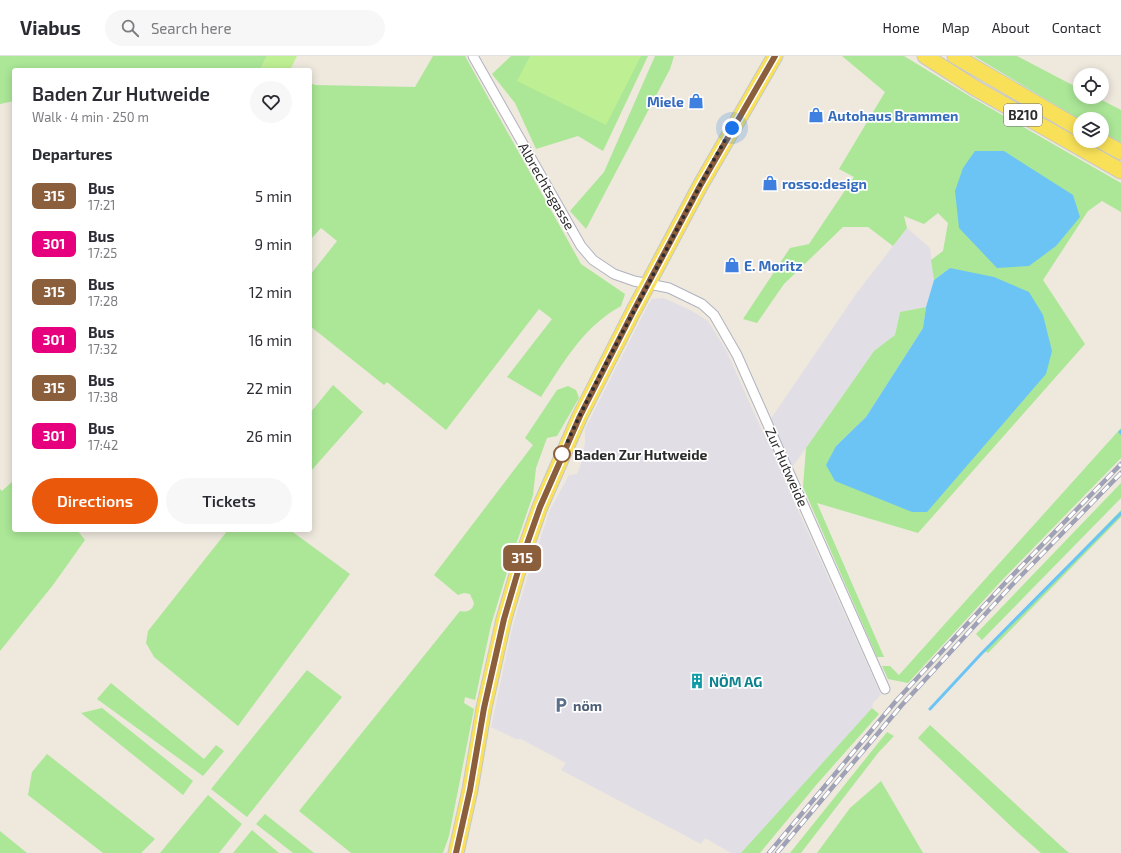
<!DOCTYPE html>
<meta charset="utf-8">
<style>
:root{--surface:#fff;--page:#f7f7f7;--text:#2b2b33;--muted:#7c7c81;--line:#e1e1e2;--accent:#ea580c}
body{margin:0;font-family:"Exo 2",sans-serif;background:var(--page);color:var(--text);height:100vh;display:flex;flex-direction:column;font-size:15px;white-space:nowrap}
*{box-sizing:border-box;margin:0}
p{font-size:13px;color:var(--muted)}
.icon{flex:none;width:22px;height:22px;fill:none;stroke:currentColor;stroke-width:2;stroke-linecap:round;stroke-linejoin:round}
.map{position:relative;flex:1;overflow:hidden}
.details{position:absolute;left:12px;top:12px;width:300px;height:464px;display:flex;flex-direction:column;background:var(--surface);border-radius:4px;box-shadow:0 2px 10px #0003}
.details>*{flex:none}
.badge{padding:0 8px;border-radius:6px;font-size:14px;line-height:26px}
.controls{position:absolute;left:1073px;top:12px;display:grid;gap:8px}
.controls a{display:grid;place-items:center;width:36px;height:36px;border-radius:50%;background:var(--surface);box-shadow:0 2px 10px #0003;font-size:20px}
.you{position:absolute;width:20px;height:20px;margin:-10px;border:3px solid #fff;border-radius:50%;background:#1a73e8;box-shadow:0 0 0 6px #1a73e833}
.map>.badge{position:absolute;translate:-50% -50%;box-shadow:0 0 0 2px #fff}
h2{padding:0 20px;font-size:15px;line-height:36px}
.round{display:grid;place-items:center;flex:none;width:42px;height:42px;border-radius:21px;background:var(--page)}
.overview{display:flex;align-items:center;justify-content:space-between;height:68px;padding:0 20px}
h1{font-size:19px;font-weight:600;line-height:30px}
.cta{display:flex;gap:8px;margin-top:auto;padding:8px 20px}
.cta a{flex:1;height:46px;border-radius:24px;background:var(--accent);color:#fff;font-size:16px;font-weight:600;line-height:46px;text-align:center}
.cta a+a{background:var(--page);color:var(--text)}
ul{padding:0;list-style:none}
li{display:flex;align-items:center;gap:12px;height:48px;padding:0 20px}
li div{flex:1}
li b{display:block;font-size:15px}
li em{font-style:normal}
li .badge{min-width:44px;font-weight:700;text-align:center}
header{display:flex;align-items:center;gap:24px;box-sizing:border-box;height:56px;padding:0 20px;background:var(--surface);border-bottom:1px solid var(--line)}
header strong{font-size:19px}
nav{display:flex;gap:22px;margin-inline-start:auto;font-size:14px}
.search{width:280px;height:36px;background:var(--page);display:flex;align-items:center;gap:10px;box-sizing:border-box;padding:0 14px;border-radius:22px;color:var(--muted);font-size:15px}
.map>svg:first-child{display:block}
.industrial{fill:#e1dee6}
.green{fill:#abe797}
.pitch{fill:#bfef93}
.water{fill:#6cc4f5}
.lines{fill:none;stroke-linecap:round;stroke-linejoin:round}
.stream{stroke:#6cc4f5;stroke-width:3}
.minor-casing{stroke:#b1b2c0;stroke-width:11}
.primary-casing{stroke:#c8c8c8;stroke-width:17}
.minor{stroke:#fff;stroke-width:9}
.primary{stroke:#f8e159;stroke-width:15}
.rail-casing{stroke:#9fa1b7;stroke-width:4.5}
.rail{stroke:#fff;stroke-width:3;stroke-dasharray:9;stroke-linecap:butt}
.line-casing{stroke:#fff;stroke-width:9}
.line{stroke:#8b5e3c;stroke-width:6}
.walk{stroke:#2c2c2c;stroke-width:4;stroke-dasharray:0 7.2}
.stop-dot{fill:#fff;stroke:#8b5e3c;stroke-width:2}
.labels{text-anchor:middle;dominant-baseline:central;stroke-width:3.5;stroke-linejoin:round;paint-order:stroke}
.shield{fill:#fff;stroke:#6b6b6b;stroke-width:1}
.shield-label{font-size:13px;font-weight:bold;fill:#2c2c2c}
.shop-label{font-size:14px;font-weight:bold;fill:#366cbe;stroke:#fff;text-anchor:start}
.street-label{font-size:14px;fill:#2c2c2c;stroke:#fff}
.stop-label{font-size:14px;font-weight:bold;fill:#2c2c2c;stroke:#fff;text-anchor:start}
.culture-label{font-size:14px;font-weight:bold;fill:#0d838f;stroke:#fff;text-anchor:start}
.service-label{font-size:14px;font-weight:bold;fill:#4e5e75;stroke:#fff;text-anchor:start}
</style>
<header>
<strong>Viabus</strong>
<div class="search"><svg class="icon" aria-label="search" viewBox="0 0 24 24"><circle cx="10" cy="10" r="6"/><path d="M15 15l6 6"/></svg>Search here</div>
<nav><a>Home</a><a>Map</a><a>About</a><a>Contact</a></nav>
</header>
<div class="map">
<svg width="1121" height="797" viewBox="0 0 1121 797">
<rect width="100%" height="100%" fill="#eee8dd"/>
<path class="industrial" d="M907,172L930,192L934,224L926,251L900,256L895,279L874,295L784,423L881,639L873,647L872,652L741,797H731L705,782L701,788L561,714L566,707L521,683H516L491,671L512,573L528,519L550,454L569,419L577,418L582,405L585,387V373L646,253L652,243L664,242L692,255L708,265L726,294L763,377L772,361L856,238Z"/>
<path class="green" d="M0,0H267L260,14H14V45L0,48Z
M433,0H465L581,208L625,238L621,250C584,270 563,307 541,341L507,321L552,263L539,253L446,374L387,326L384,329L310,270V219L337,185L321,172L311,183L310,182V27L315,29L415,31Z
M511,0H648L603,95L578,80L536,93L515,47L492,18Z
M655,0H674L670,13L586,173L570,155L604,116Z
M842,0H904L971,41L1121,127V156L1102,145L1088,155L1043,224L1085,288L918,477L817,447L884,601H877L803,431L806,392L874,295L895,279L900,256L926,251L923,272L866,361L836,390L912,456L950,212L934,224L931,204L943,195L948,167L938,157L924,168L904,160L907,172L893,190L868,171H843L784,228L757,267L743,263L790,192L809,188L854,121L839,113L885,36Z
M974,0H1017L1080,33V41H1096L1121,54V87L1102,77V63L1080,64Z
M333,329L363,356L310,416V357Z
M568,330L576,334L579,342L557,380L547,382L536,412L533,439L511,503L491,569L475,644L465,641L464,647L474,653L449,780L443,797H351L299,755L460,555C467,557 473,554 474,547L470,538L464,537L458,539L434,519L533,389L525,382L557,334Z
M1121,372V402L1004,522L908,627L888,623L882,610H890L899,619Z
M14,424V474H77L85,484L53,529L0,595V433L2,435Z
M1121,427V442L982,584L976,578Z
M1121,454V461L988,597L985,595Z
M228,474H290L350,518L238,670L154,601L146,587L148,575Z
M307,614L342,641L247,761L211,733Z
M111,627L204,703L216,689L224,695L203,720L97,643Z
M102,652L193,725L183,739L81,657Z
M872,652L879,658L817,728L760,797H741Z
M930,669L1061,790L1069,797H1041L1015,774L918,682Z
M887,676L894,680L878,697L801,797H790Z
M47,698L146,776L155,783L141,797H103L28,739L32,716Z
M881,725L923,797H817L850,752Z
M208,739L242,768L219,797H160Z
M265,758L314,797H293L256,768Z
M252,774L279,797H233Z
M0,775L27,797H0Z"/>
<path class="pitch" d="M267,0H297L290,14H260Z
M530,0H641L606,69L517,25Z"/>
<path class="water" d="M975,95H1004L1073,139L1080,161L1056,190L1029,210L997,212L959,172L955,135L963,112Z
M950,212L994,221L1029,236L1043,259L1052,295L1046,318L927,456H912L835,425L826,409L836,390L866,361L923,272L926,251L934,224Z"/>
<g class="lines">
<path class="stream" d="M1121,375L1120,376L1121,377
M930,653L981,598L1121,457"/>
<defs>
<path id="minor" d="M473,0L581,190L593,204L614,218L634,225L669,232L702,248L714,259L737,299L885,633"/>
<path id="primary" d="M925,0L975,32L1121,115
M955,0L1080,73
M1101,85L1121,96
M456,797L470,734L484,652L504,563L521,505L540,451L580,360L633,256L700,130L775,0"/>
</defs>
<use href="#minor" class="minor-casing"/>
<use href="#primary" class="primary-casing"/>
<use href="#minor" class="minor"/>
<use href="#primary" class="primary"/>
<defs>
<path id="rail" d="M769,797L896,645L1006,526L1121,408
M777,797L901,650L1011,530L1121,417"/>
</defs>
<use href="#rail" class="rail-casing"/>
<use href="#rail" class="rail"/>
</g>
<g class="lines">
<defs>
<path id="line" d="M456,797L470,734L484,652L504,563L521,505L540,451L580,360L633,256L700,130L775,0"/>
</defs>
<use href="#line" class="line-casing"/>
<use href="#line" class="line"/>
<path class="walk" d="M562,398C589,337 622,278 653,219C679,170 704,120 732,72"/>
</g>
<defs>
<symbol id="shop-bare" viewBox="-9 -9 18 18"><path d="M-5-2.5h2.3a2.7 3.5 0 0 1 5.4 0H5L5.5 6h-11ZM-1.5-2.5h3a1.5 2.3 0 0 0-3 0Z" fill="#3f7fe0" stroke="#fff" stroke-width="2.5" paint-order="stroke"/></symbol>
<symbol id="building-bare" viewBox="-9 -9 18 18"><path d="M-4-6H4V6H1V3H-1V6H-4ZM-2.5-4.3h1.7v1.8h-1.7ZM.8-4.3h1.7v1.8H.8ZM-2.5-1h1.7V.8h-1.7ZM.8-1h1.7V.8H.8Z" fill="#0f9aa8" stroke="#fff" stroke-width="2.5" paint-order="stroke"/></symbol>
<symbol id="parking-bare" viewBox="-9 -9 18 18"><path d="M-3.5-5.5H1a3.5 3.5 0 0 1 0 7H-1V5.5H-3.5ZM-1-3.4V-.6H.8a1.4 1.4 0 0 0 0-2.8Z" fill="#5c6f8a" stroke="#fff" stroke-width="2.5" paint-order="stroke"/></symbol>
</defs>
<g fill-rule="evenodd">
<use href="#shop-bare" x="685" y="34" width="22" height="22"/>
<use href="#shop-bare" x="805" y="48" width="22" height="22"/>
<use href="#shop-bare" x="759" y="116" width="22" height="22"/>
<use href="#shop-bare" x="721" y="198" width="22" height="22"/>
<use href="#building-bare" x="686" y="614" width="22" height="22"/>
<use href="#parking-bare" x="550" y="638" width="22" height="22"/>
</g>
<circle class="stop-dot" cx="562" cy="398" r="8"/>
<g class="labels">
<rect class="shield" x="1004" y="48" width="38" height="22" rx="3"/>
<g class="shield-label">
<text x="1023" y="59">B210</text>
</g>
<g class="shop-label">
<text x="684" y="45" text-anchor="end">Miele</text>
<text x="828" y="59">Autohaus Brammen</text>
<text x="782" y="127">rosso:design</text>
<text x="744" y="209">E. Moritz</text>
</g>
<g class="street-label">
<text transform="translate(547 130) rotate(60)">Albrechtsgasse</text>
<text transform="translate(787 411) rotate(66)">Zur Hutweide</text>
</g>
<g class="stop-label">
<text x="574" y="398">Baden Zur Hutweide</text>
</g>
<g class="culture-label">
<text x="709" y="625">NÖM AG</text>
</g>
<g class="service-label">
<text x="573" y="649">nöm</text>
</g>
</g>
</svg>
<div class="controls">
<a><svg class="icon" aria-label="locate" viewBox="0 0 24 24"><circle cx="12" cy="12" r="6"/><path d="M12 2v4M12 18v4M2 12h4M18 12h4"/></svg></a>
<a><svg class="icon" aria-label="layers" viewBox="0 0 24 24"><path d="M12 4l9 5-9 5-9-5zM3 14l9 5 9-5"/></svg></a>
</div>
<div class="you" style="left:732px;top:72px"></div>
<b class="badge" style="left:522px;top:502px;background:#8b5e3c;color:#fff">315</b>
<section class="details">
<div class="overview"><div><h1>Baden Zur Hutweide</h1><p>Walk · 4 min · 250 m</p></div><a class="round"><svg class="icon" aria-label="heart" viewBox="0 0 24 24"><path d="M12 20l-8-8c-3-5 5-10 8-4 3-6 11-1 8 4z"/></svg></a></div>
<h2>Departures</h2>
<ul>
<li><span class="badge" style="background:#8b5e3c;color:#fff">315</span><div><b>Bus</b><p>17:21</p></div><em>5 min</em></li>
<li><span class="badge" style="background:#e6007e;color:#fff">301</span><div><b>Bus</b><p>17:25</p></div><em>9 min</em></li>
<li><span class="badge" style="background:#8b5e3c;color:#fff">315</span><div><b>Bus</b><p>17:28</p></div><em>12 min</em></li>
<li><span class="badge" style="background:#e6007e;color:#fff">301</span><div><b>Bus</b><p>17:32</p></div><em>16 min</em></li>
<li><span class="badge" style="background:#8b5e3c;color:#fff">315</span><div><b>Bus</b><p>17:38</p></div><em>22 min</em></li>
<li><span class="badge" style="background:#e6007e;color:#fff">301</span><div><b>Bus</b><p>17:42</p></div><em>26 min</em></li>
</ul>
<div class="cta"><a>Directions</a><a>Tickets</a></div>
</section>
</div>
